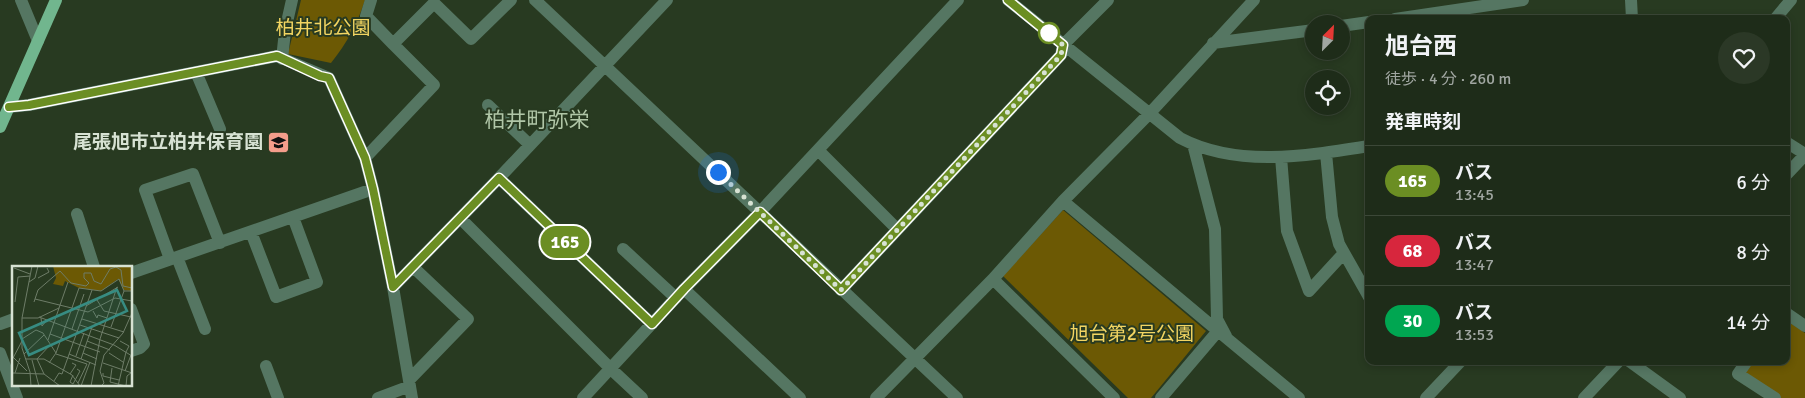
<!DOCTYPE html>
<html lang="ja">
<meta charset="utf-8">
<style>
:root{--surface:#1e2c19;--page:#2b3826;--text:#f1f3f6;--muted:#a1a7a2;--line:#3c4838}
body{margin:0;font-family:Signika,"Noto Sans JP",sans-serif;background:var(--page);color:var(--text);height:100vh;display:flex;flex-direction:column;font-size:19px;white-space:nowrap}
*{box-sizing:border-box;margin:0}
p{font-size:16px;color:var(--muted)}
.icon{flex:none;width:28px;height:28px;fill:none;stroke:currentColor;stroke-width:2;stroke-linecap:round;stroke-linejoin:round}
.map{position:relative;flex:1;overflow:hidden}
.details{position:absolute;left:1365px;top:15px;width:425px;height:350px;display:flex;flex-direction:column;background:var(--surface);border-radius:10px;box-shadow:0 2px 8px #0003,0 0 0 1px var(--line)}
.details>*{flex:none}
.badge{padding:0 10px;border-radius:16px;font-size:18px;line-height:32px}
.needle{width:32px;rotate:24deg}
.tools{position:absolute;left:1305px;top:15px;display:grid;gap:10px}
.tools a{display:grid;place-items:center;width:45px;height:45px;border-radius:50%;background:var(--surface);box-shadow:0 2px 8px #0003,0 0 0 1px var(--line);font-size:25px}
.you{position:absolute;width:25px;height:25px;margin:-12px;border:4px solid #fff;border-radius:50%;background:#1a73e8;box-shadow:0 0 0 8px #1a73e833}
.map>.badge{position:absolute;translate:-50% -50%;box-shadow:0 0 0 2px #fff}
h2{padding:0 20px;font-size:19px;line-height:45px}
.round{display:grid;place-items:center;flex:none;width:52px;height:52px;border-radius:26px;background:var(--page)}
.head{display:flex;align-items:center;justify-content:space-between;height:85px;padding:0 20px}
h1{font-size:24px;font-weight:700;line-height:38px}
ul{padding:0;list-style:none}
li{display:flex;align-items:center;gap:15px;height:70px;padding:0 20px;border-top:1px solid var(--line)}
li div{flex:1}
li b{display:block;font-size:19px}
li em{font-style:normal}
li .badge{min-width:55px;font-weight:700;text-align:center}
.map>svg:first-child{display:block}
.green{fill:#6c5904}
.lines{fill:none;stroke-linecap:round;stroke-linejoin:round}
.minor{stroke:#557662;stroke-width:12}
.major{stroke:#71b68e;stroke-width:12}
.line-casing{stroke:#fff;stroke-width:11}
.line{stroke:#6b8e23;stroke-width:8}
.walk{stroke:#d7e2d3;stroke-width:5;stroke-dasharray:0 9}
.stop-dot{fill:#fff;stroke:#6b8e23;stroke-width:2.5}
.labels{text-anchor:middle;dominant-baseline:central;stroke-width:4;stroke-linejoin:round;paint-order:stroke}
.park-label{font-size:19px;fill:#f2d562;stroke:#283a21}
.poi-label{font-size:19px;font-weight:bold;fill:#d7e2d3;stroke:#283a21;text-anchor:end}
.quarter-label{font-size:21px;fill:#b0c6a7;stroke:#283a21}
.inset-road{fill:none;stroke:#6e7d68;stroke-width:1}
.view{fill:#378c82;fill-opacity:0.15;stroke:#378c82;stroke-width:2.5}
.inset-edge{fill:none;stroke:#d7e2d3;stroke-width:2.5}
</style>
<div class="map">
<svg width="1805" height="398" viewBox="0 0 1805 398">
<rect width="100%" height="100%" fill="#283a21"/>
<path class="green" d="M301,0H365C357,25 347,43 331,63L288,54Z
M1063,210L1206,331L1151,398H1128L1003,276Z
M1786,320L1805,333V398H1776L1746,376L1745,369L1751,361H1786Z"/>
<g class="lines">
<path class="minor" d="M21,0L38,41
M371,0L366,16L393,44L434,3L471,39L511,0
M535,0L957,398
M1008,0L1180,138C1237,168 1307,156 1369,146
M1631,0L1632,19
M1395,19L1523,0
M1775,19L1791,0
M1341,26L1369,22
M1213,43L1314,30
M282,59L285,31L292,0
M196,72L220,129
M488,105L530,145
M9,107L29,105L277,56L329,78L365,158L373,189L393,287L412,398
M1786,142L1805,154
M1193,144L1215,229L1217,319L1226,336
M818,150L897,229
M1326,153L1332,217L1339,244L1369,297
M1281,157L1287,231L1309,291L1344,253
M365,158L434,85L393,44
M1786,175L1805,155
M499,178L652,324
M1063,201L1218,331L1299,398
M77,214L94,267
M460,218L611,369L642,398
M251,232L276,297L317,282L293,217
M623,249L676,298
M177,257L205,329
M170,259L145,190L193,174L220,243
M131,273L373,189
M993,279L1114,398
M393,287L499,178L667,0
M684,289L800,398
M841,290L1061,55L1063,45L1108,0
M131,309L144,344L140,348L131,351
M1786,313L1805,326
M0,324L14,319
M0,353L17,398
M1629,361L1680,398
M1747,361L1738,374L1775,398
M266,366L278,398
M409,380L468,319L413,267
M378,398L410,386
M583,398L684,289L760,212L958,0
M876,398L993,279L1063,201L1150,113L1254,0
M1161,398L1218,331
M1426,398L1461,361
M1584,398L1619,361"/>
<path class="major" d="M0,127L56,0"/>
</g>
<g class="lines">
<defs>
<path id="line" d="M9,107L29,105L277,56L320,76L329,78L365,158L373,189L393,287L499,178L652,324L684,289L760,212L841,290L1061,55L1063,45L1008,0"/>
</defs>
<use href="#line" class="line-casing"/>
<use href="#line" class="line"/>
<path class="walk" d="M718,172L841,290L1061,55L1063,45L1049,33"/>
</g>
<defs>
<symbol id="school-square" viewBox="-11 -11 22 22"><rect x="-9" y="-9" width="18" height="18" rx="4" fill="#f49d8b" stroke="#283a21"/><path d="M0-5L7-2L0 1L-7-2ZM-4 1L0 2.5L4 1V4Q0 6-4 4Z" fill="#111"/></symbol>
</defs>
<g fill-rule="evenodd">
<use href="#school-square" x="266" y="130" width="25" height="25"/>
</g>
<circle class="stop-dot" cx="1049" cy="33" r="10"/>
<g class="labels">
<g class="park-label">
<text x="323" y="28">柏井北公園</text>
<text x="1132" y="334">旭台第2号公園</text>
</g>
<g class="poi-label">
<text x="263" y="142">尾張旭市立柏井保育園</text>
</g>
<g class="quarter-label">
<text x="537" y="120">柏井町弥栄</text>
</g>
</g>
<g transform="translate(12 266)">
<rect width="120" height="120" fill="#283a21"/>
<path d="M41,0H120V25L112,24L106,13L89,25L67,22L53,15L51,20L41,18L44,12Z" fill="#6c5904"/>
<path class="inset-road" d="M2,2L18,8M26,12L37,6L35,2M17,16L23,12L26,0M23,33L76,46L103,32L120,35M85,34L92,45L119,51M3,36L6,11L18,10M22,36L26,24L48,5L59,17L74,20L77,17L72,12V7H79L82,15L89,18L98,3L104,1L109,4L111,20L120,22M74,40L106,21M81,45L85,52L86,49L95,52M27,51L102,79L120,90M10,52H26L47,42M29,52L30,60L35,54M70,53L112,66M68,59L107,72M99,61L112,25M60,63L72,28M24,64L31,67L44,87M38,68L88,86M10,73L24,64M36,74L56,16M75,75L98,84M108,75L117,80L114,86M71,87L85,93M97,87L111,96M12,88L32,69M44,88L75,98L66,117M57,88L84,99M64,90L72,67M1,91L15,105M14,93H32L60,109L68,120M25,93L32,108L48,120M25,93L39,78M69,93L80,61M0,94L10,75M20,94L27,120M37,97L44,87L67,22L89,25L107,13L112,25H120M91,97L120,107M100,102L98,116L114,120L115,110L120,106M113,105L119,89M0,107L32,108M3,107L8,92M91,107V110L107,114M58,108L64,99L60,97M61,109L58,116L61,118L68,105L65,103M42,115L47,107L50,108L80,24M19,120L18,106L10,82V52L20,0M69,120L78,96M79,120L88,73L105,21M89,120L92,117L88,105L92,89L111,67L120,47M106,120L114,86"/>
<path class="view" d="M105,24L115,45L17,89L7,67Z"/>
<rect width="120" height="120" class="inset-edge"/>
</g>
</svg>
<div class="tools">
<a><svg class="needle" viewBox="-14 -14 28 28"><path d="M0-13l5 13h-10z" fill="#e53935"/><path d="M0 13l5-13h-10z" fill="#a1a7a2"/></svg></a>
<a><svg class="icon" aria-label="locate" viewBox="0 0 24 24"><circle cx="12" cy="12" r="6"/><path d="M12 2v4M12 18v4M2 12h4M18 12h4"/></svg></a>
</div>
<div class="you" style="left:718px;top:172px"></div>
<b class="badge" style="left:565px;top:242px;background:#6b8e23;color:#fff">165</b>
<section class="details">
<div class="head"><div><h1>旭台西</h1><p>徒歩 · 4 分 · 260 m</p></div><a class="round"><svg class="icon" aria-label="heart" viewBox="0 0 24 24"><path d="M12 20l-8-8c-3-5 5-10 8-4 3-6 11-1 8 4z"/></svg></a></div>
<h2>発車時刻</h2>
<ul>
<li><span class="badge" style="background:#6b8e23;color:#fff">165</span><div><b>バス</b><p>13:45</p></div><em>6 分</em></li>
<li><span class="badge" style="background:#d7263d;color:#fff">68</span><div><b>バス</b><p>13:47</p></div><em>8 分</em></li>
<li><span class="badge" style="background:#00a651;color:#fff">30</span><div><b>バス</b><p>13:53</p></div><em>14 分</em></li>
</ul>
</section>
</div>
